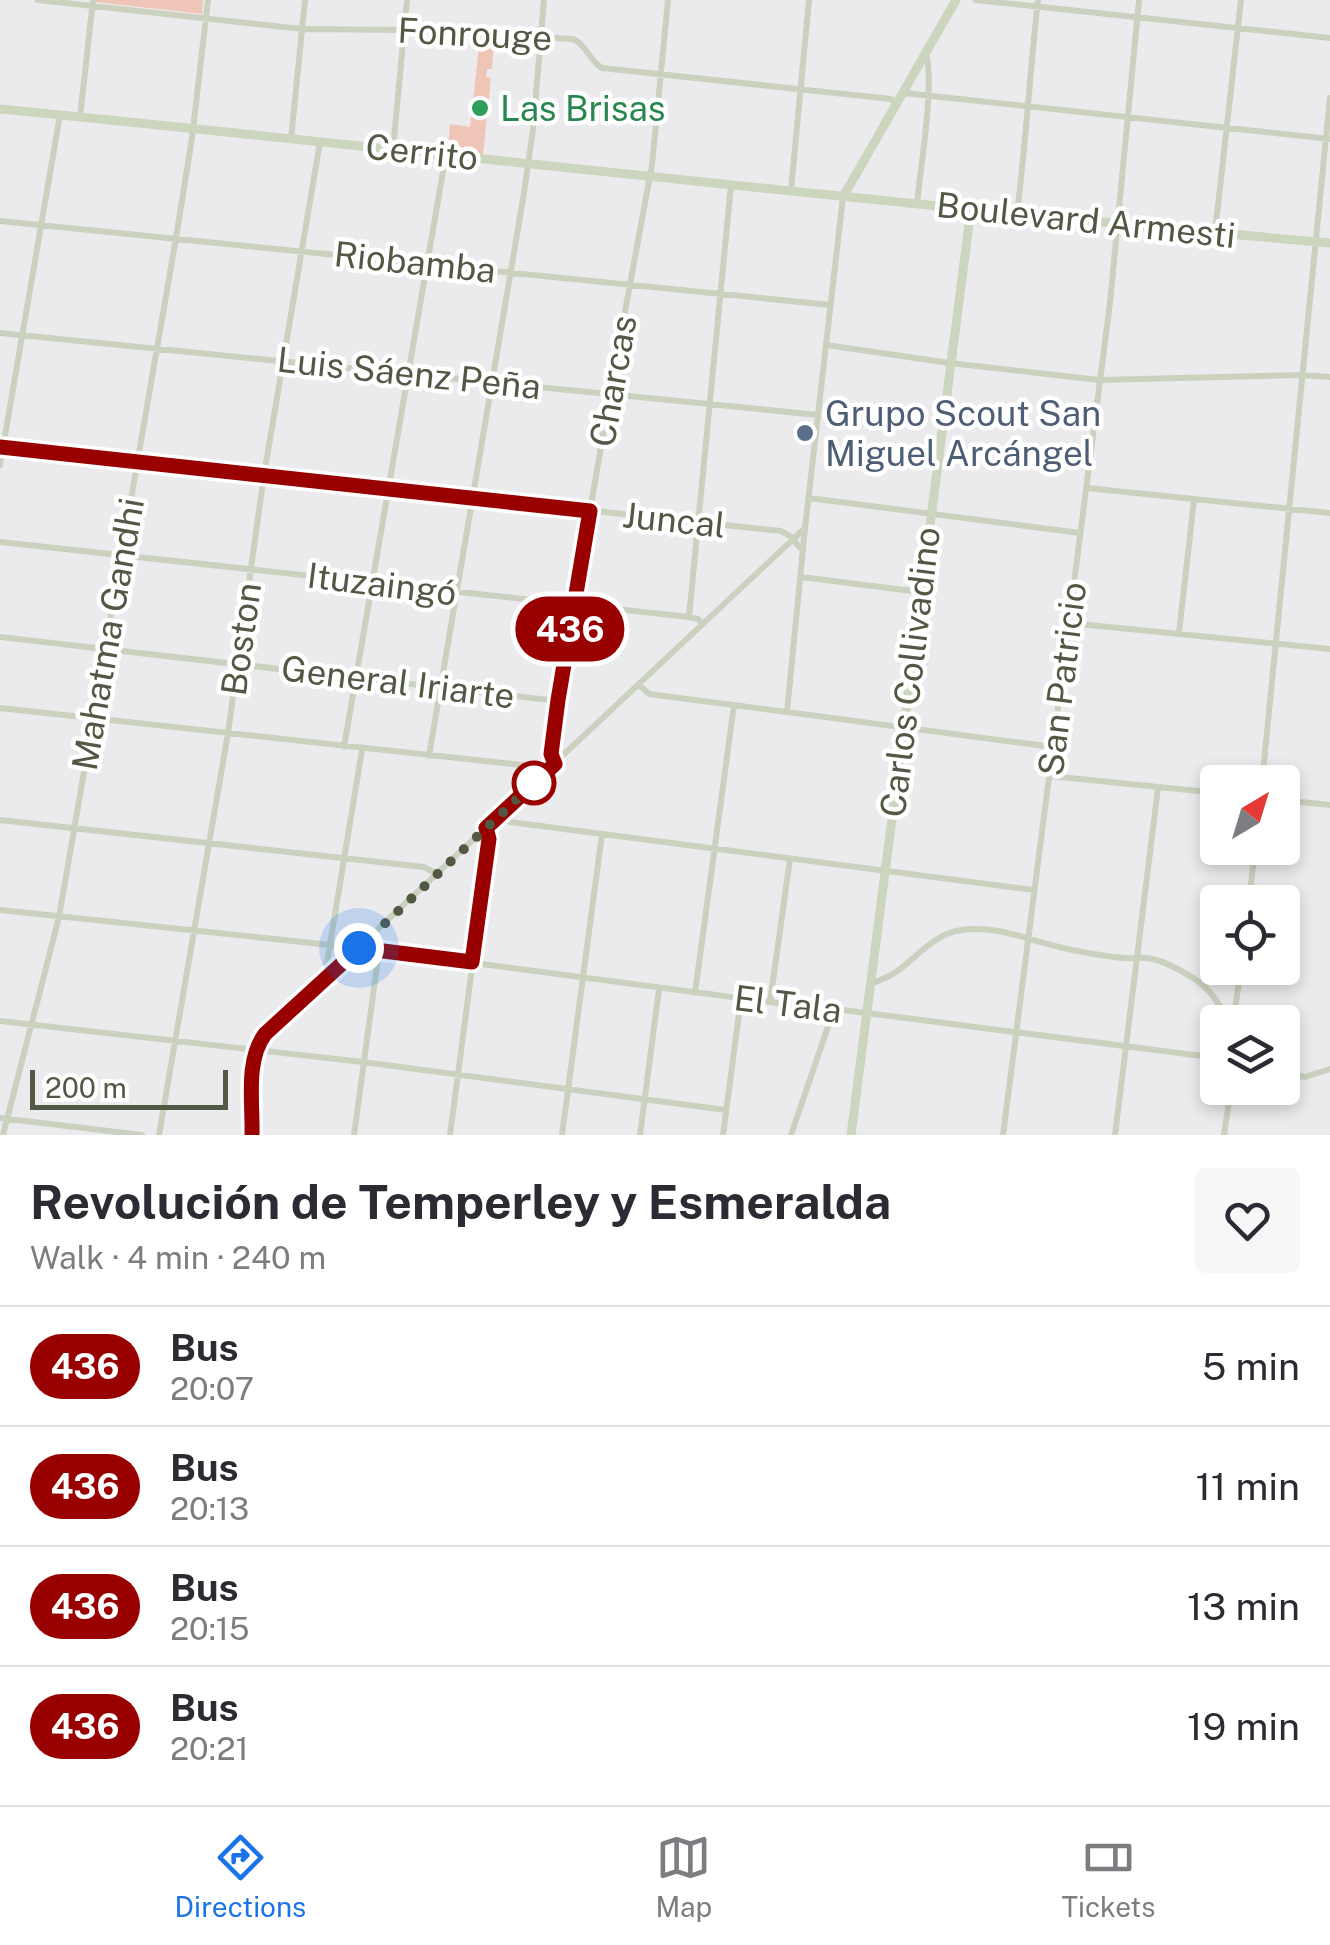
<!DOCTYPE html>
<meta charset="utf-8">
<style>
:root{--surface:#fff;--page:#f7f7f7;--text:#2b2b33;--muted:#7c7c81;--line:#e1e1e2;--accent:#1a73e8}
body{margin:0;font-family:"Public Sans",sans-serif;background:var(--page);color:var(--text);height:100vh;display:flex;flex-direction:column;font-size:38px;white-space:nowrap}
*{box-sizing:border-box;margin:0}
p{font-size:32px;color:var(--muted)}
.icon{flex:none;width:55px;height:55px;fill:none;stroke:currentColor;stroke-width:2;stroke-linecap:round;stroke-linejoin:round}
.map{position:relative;height:1135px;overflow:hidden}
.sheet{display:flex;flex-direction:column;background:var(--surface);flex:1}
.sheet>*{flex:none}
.badge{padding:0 20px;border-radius:32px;font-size:35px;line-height:65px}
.needle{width:65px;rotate:38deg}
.controls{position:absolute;left:1200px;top:765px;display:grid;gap:20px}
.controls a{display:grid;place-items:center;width:100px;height:100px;border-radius:10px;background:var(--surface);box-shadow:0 5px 15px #0003;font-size:50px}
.scale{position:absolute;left:30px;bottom:25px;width:198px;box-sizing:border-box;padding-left:10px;border:5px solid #515843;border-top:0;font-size:28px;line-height:35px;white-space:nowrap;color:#515843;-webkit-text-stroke:8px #fff;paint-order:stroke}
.you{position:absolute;width:50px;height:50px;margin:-25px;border:8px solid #fff;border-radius:50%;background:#1a73e8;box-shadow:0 0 0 15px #1a73e833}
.map>.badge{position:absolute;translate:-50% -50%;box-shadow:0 0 0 5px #fff}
.round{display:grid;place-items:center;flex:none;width:105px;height:105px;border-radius:10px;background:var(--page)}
.overview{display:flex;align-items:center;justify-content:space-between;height:170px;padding:0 30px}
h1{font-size:48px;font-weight:700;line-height:75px}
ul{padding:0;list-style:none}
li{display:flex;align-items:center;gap:30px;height:120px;padding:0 30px;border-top:2px solid var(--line)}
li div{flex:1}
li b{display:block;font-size:38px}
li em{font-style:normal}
li .badge{min-width:110px;font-weight:700;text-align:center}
.tabs{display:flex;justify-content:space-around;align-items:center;height:140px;border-top:2px solid var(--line);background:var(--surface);font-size:28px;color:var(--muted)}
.tabs a{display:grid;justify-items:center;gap:5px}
.tabs .current{color:var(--accent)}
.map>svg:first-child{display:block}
.green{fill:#eec5b7}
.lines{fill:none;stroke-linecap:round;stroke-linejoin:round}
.street{stroke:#cad1be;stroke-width:6}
.secondary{stroke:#ccd5bd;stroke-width:9}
.line-casing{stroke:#fff;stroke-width:22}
.line{stroke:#990100;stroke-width:15}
.walk{stroke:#515843;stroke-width:10;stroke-dasharray:0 18}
.leisure-dot{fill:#2e9e5b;stroke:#fff;stroke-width:4}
.service-dot{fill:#5c6f8a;stroke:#fff;stroke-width:4}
.stop-dot{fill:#fff;stroke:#990100;stroke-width:5}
.labels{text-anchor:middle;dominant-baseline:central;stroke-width:9;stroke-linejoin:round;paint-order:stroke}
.street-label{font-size:35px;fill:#515843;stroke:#fff}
.leisure-label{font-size:35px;fill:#27864d;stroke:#fff;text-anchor:start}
.service-label{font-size:35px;fill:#4e5e75;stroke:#fff;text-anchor:start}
</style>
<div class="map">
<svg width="1330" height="1135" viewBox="0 0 1330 1135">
<rect width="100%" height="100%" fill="#ebebee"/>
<path class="green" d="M95,0H203L202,14L95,2Z
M480,38L494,39L492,69H487L486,77L491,78L483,154L448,150L450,124L470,127Z"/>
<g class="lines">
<path class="street" d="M38,0L302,29L404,30L572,39C586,43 589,61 602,68L891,99L897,103
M976,0L1330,38
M904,93L1330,139
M80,117L93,0
M291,139L305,0
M393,149L407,0
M791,190L809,0
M917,203C920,171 935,82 926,55
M1017,213C1026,142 1030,71 1038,0
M0,221L830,305
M1215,232L1241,0
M0,333L818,415
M826,345L950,363L1099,380L1302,375L1330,377
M0,447L781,531L790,536L803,551
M0,465L60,115
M1087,488L1330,513
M809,498L1080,533
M0,542L689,617L698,619L703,624
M801,577L920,592
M689,617L731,185
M1069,623L1330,649
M1179,633L1194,500
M0,637L558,701
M639,685L649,694L1053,747
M0,708L531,766L538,770L542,775
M787,712L805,528L843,197
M344,747L446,154
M429,756L524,193L533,129L544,0
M555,763L551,755L558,701L610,393L652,165L668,0
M1050,776L1218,793
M1262,782L1330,98
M1282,800L1330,805
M500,815L510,822L1034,890
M0,820L424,867L437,874
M1249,902L1255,848
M0,910L359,948L770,1002L828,1012L843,1010L1218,1058
M324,981L362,750
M871,984C881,980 891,976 899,970C916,957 934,936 956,931C997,922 1038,945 1078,951C1093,954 1108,957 1124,958C1131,959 1139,957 1147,958C1159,959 1172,966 1183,972C1206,984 1218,998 1227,1022
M695,993L734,705
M770,1002L790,859
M0,1021L363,1062L726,1110
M1236,1022L1235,1009L1241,968
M1282,1073L1305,1077L1330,1069
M0,1118L142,1135
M3,1135L59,917L176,238L192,138L208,0
M159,1135L228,733L264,475L320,142
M252,1135C253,1103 246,1061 265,1035L805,528
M354,1135L379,951
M450,1135L489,839L486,828
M562,1135L602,834
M640,1135L659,989
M723,1135L741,999
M791,1135L833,1012
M1003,1135L1110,303L1139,0
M1115,1135L1158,788
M1224,1135L1231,1088"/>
<path class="secondary" d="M0,109C443,153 886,204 1330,243
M843,197L956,0
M851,1135L971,209"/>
</g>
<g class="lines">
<defs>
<path id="line" d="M0,447L590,511L558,700L551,754L555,764L486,828L489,839L472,962L359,948L265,1034C245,1061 253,1103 252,1135"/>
</defs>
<use href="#line" class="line-casing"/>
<use href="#line" class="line"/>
<path class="walk" d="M359,948L534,783"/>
</g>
<circle class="leisure-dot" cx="480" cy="108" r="10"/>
<circle class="service-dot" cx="805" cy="433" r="10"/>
<circle class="stop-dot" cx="534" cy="783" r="20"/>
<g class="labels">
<g class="street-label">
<text transform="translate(475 34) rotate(3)">Fonrouge</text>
<text transform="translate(422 152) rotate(6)">Cerrito</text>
<text transform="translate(1086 220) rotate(6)">Boulevard Armesti</text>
<text transform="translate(415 262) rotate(6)">Riobamba</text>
<text transform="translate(409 373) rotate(6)">Luis Sáenz Peña</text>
<text transform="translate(613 381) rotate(-80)">Charcas</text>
<text transform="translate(674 520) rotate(6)">Juncal</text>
<text transform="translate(382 584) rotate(7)">Ituzaingó</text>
<text transform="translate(108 634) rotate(-80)">Mahatma Gandhi</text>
<text transform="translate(241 639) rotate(-82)">Boston</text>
<text transform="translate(910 672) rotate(-83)">Carlos Collivadino</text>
<text transform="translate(1062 679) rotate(-83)">San Patricio</text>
<text transform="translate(398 682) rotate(7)">General Iriarte</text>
<text transform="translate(788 1004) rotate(7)">El Tala</text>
</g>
<g class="leisure-label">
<text x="500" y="108">Las Brisas</text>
</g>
<g class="service-label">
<text x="825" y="413">Grupo Scout San<tspan x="825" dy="40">Miguel Arcángel</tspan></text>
</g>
</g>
</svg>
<div class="controls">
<a><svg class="needle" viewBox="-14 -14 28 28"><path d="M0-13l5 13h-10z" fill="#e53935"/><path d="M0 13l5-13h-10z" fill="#7c7c81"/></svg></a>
<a><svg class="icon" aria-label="locate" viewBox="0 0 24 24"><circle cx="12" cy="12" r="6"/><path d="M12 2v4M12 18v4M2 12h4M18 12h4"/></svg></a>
<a><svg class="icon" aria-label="layers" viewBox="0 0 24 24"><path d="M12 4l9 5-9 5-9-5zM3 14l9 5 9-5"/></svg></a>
</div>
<div class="scale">200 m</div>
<div class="you" style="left:359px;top:948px"></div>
<b class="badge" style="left:570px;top:629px;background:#990100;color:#fff">436</b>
</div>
<section class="sheet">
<div class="overview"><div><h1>Revolución de Temperley y Esmeralda</h1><p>Walk · 4 min · 240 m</p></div><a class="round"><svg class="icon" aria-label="heart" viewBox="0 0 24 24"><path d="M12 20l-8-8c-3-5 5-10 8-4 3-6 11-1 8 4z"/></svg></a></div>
<ul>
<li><span class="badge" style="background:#990100;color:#fff">436</span><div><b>Bus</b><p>20:07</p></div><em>5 min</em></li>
<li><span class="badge" style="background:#990100;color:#fff">436</span><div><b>Bus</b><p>20:13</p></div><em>11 min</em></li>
<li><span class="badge" style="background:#990100;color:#fff">436</span><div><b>Bus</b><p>20:15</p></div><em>13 min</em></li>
<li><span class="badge" style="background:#990100;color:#fff">436</span><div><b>Bus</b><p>20:21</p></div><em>19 min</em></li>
</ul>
</section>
<nav class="tabs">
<a class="current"><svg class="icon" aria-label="directions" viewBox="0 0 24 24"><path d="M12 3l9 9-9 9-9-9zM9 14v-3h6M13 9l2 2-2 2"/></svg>Directions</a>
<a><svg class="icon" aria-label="map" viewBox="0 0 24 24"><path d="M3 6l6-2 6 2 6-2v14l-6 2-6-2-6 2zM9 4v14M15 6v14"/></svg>Map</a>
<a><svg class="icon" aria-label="tickets" viewBox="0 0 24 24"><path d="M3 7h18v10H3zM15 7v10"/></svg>Tickets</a>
</nav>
